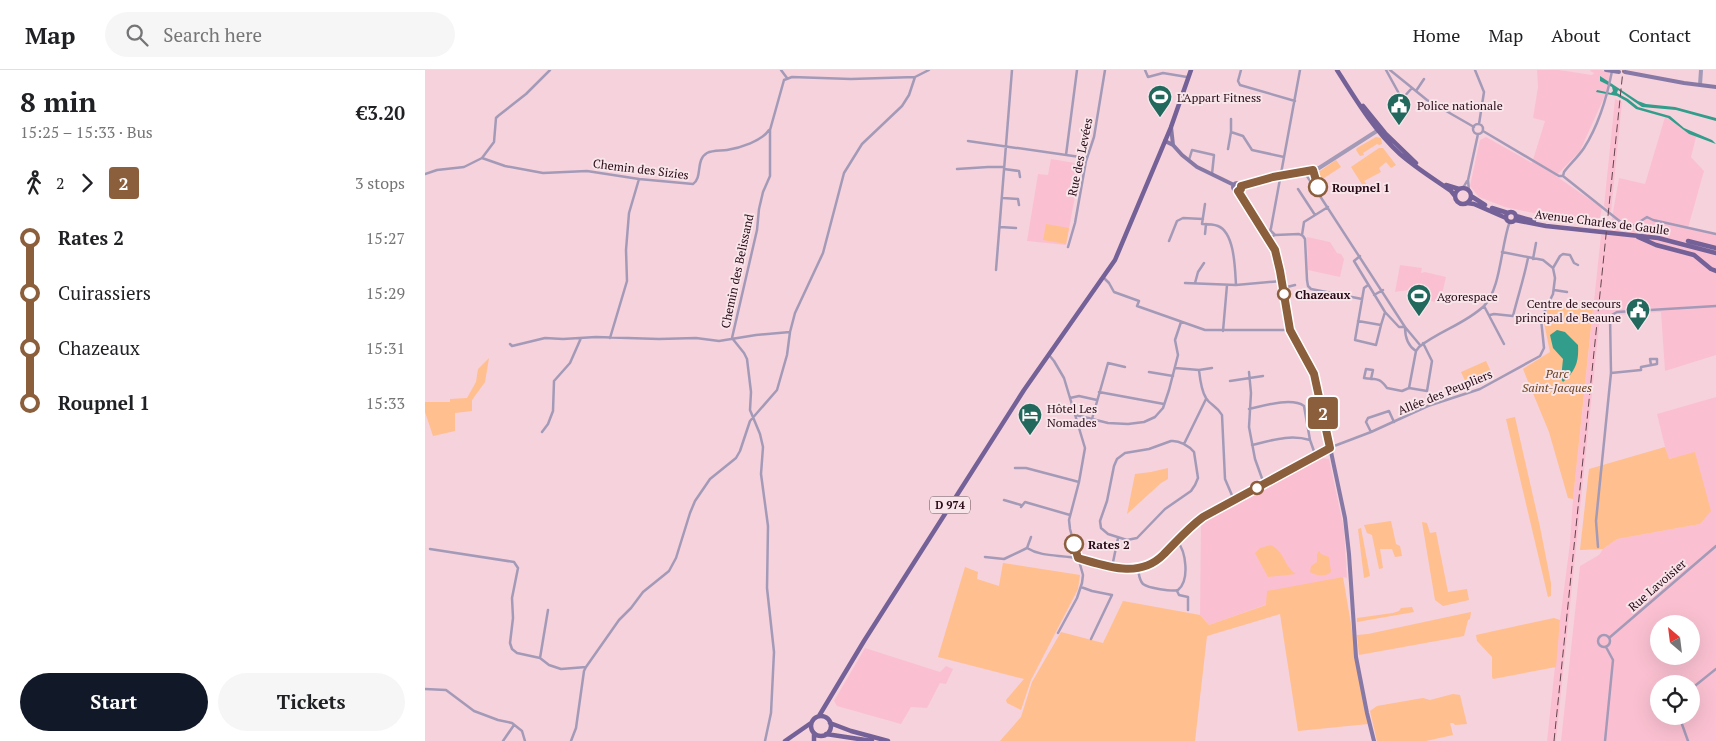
<!DOCTYPE html>
<meta charset="utf-8">
<style>
:root{--surface:#fff;--page:#f6f6f6;--text:#202124;--muted:#757577;--line:#e0e0e0;--accent:#111827}
body{margin:0;font-family:"PT Serif",serif;background:var(--page);color:var(--text);height:100vh;display:flex;flex-direction:column;font-size:19px;white-space:nowrap}
*{box-sizing:border-box;margin:0}
p{font-size:16px;color:var(--muted)}
.icon{flex:none;width:28px;height:28px;fill:none;stroke:currentColor;stroke-width:2;stroke-linecap:round;stroke-linejoin:round}
.map{position:relative;flex:1;overflow:hidden}
.details{display:flex;flex-direction:column;background:var(--surface);width:425px}
.details>*{flex:none}
.badge{padding:0 10px;border-radius:4px;font-size:18px;line-height:32px}
.needle{width:32px;rotate:332deg}
.controls{position:absolute;left:1225px;top:545px;display:grid;gap:10px}
.controls a{display:grid;place-items:center;width:50px;height:50px;border-radius:50%;background:var(--surface);box-shadow:0 5px 20px #0002;font-size:25px}
.map>.badge{position:absolute;translate:-50% -50%;box-shadow:0 0 0 2px #fff}
.legs{display:flex;align-items:center;gap:8px;height:55px;padding:0 20px;font-size:16px}
.legs p{margin-inline-start:auto}
.headline{display:flex;align-items:center;justify-content:space-between;height:85px;padding:0 20px}
h1{font-size:28px;font-weight:800;line-height:38px}
.button{display:flex;gap:10px;margin-top:auto;padding:10px 20px}
.button a{flex:1;height:58px;border-radius:30px;background:var(--accent);color:#fff;font-size:20px;font-weight:800;line-height:58px;text-align:center}
.button a+a{background:var(--page);color:var(--text)}
ul{padding:0 20px;list-style:none}
li{display:flex;align-items:center;gap:18px;height:55px;font-size:19px}
li i{display:grid;place-items:center;width:8px;height:100%;margin:0 6px;background:currentColor}
li i::after{content:'';width:12px;height:12px;margin:-6px;border:4px solid;border-radius:50%;background:var(--surface)}
li p{margin-inline-start:auto}
li:first-child i{background:linear-gradient(#0000 50%,currentColor 0)}
li:last-child i{background:linear-gradient(currentColor 50%,#0000 0)}
header{display:flex;align-items:center;gap:30px;box-sizing:border-box;height:70px;padding:0 25px;background:var(--surface);border-bottom:1px solid var(--line)}
header strong{font-size:24px}
nav{display:flex;gap:28px;margin-inline-start:auto;font-size:18px}
.search{width:350px;height:45px;background:var(--page);display:flex;align-items:center;gap:12px;box-sizing:border-box;padding:0 18px;border-radius:28px;color:var(--muted);font-size:19px}
main{display:flex;flex:1;min-height:0}
.map>svg:first-child{display:block}
.built{fill:#fac0d1;fill-rule:evenodd}
.green{fill:#ffbf8e}
.water{fill:#319d8a}
.lines{fill:none;stroke-linecap:round;stroke-linejoin:round}
.minor{stroke:#a39ab8;stroke-width:2.5}
.tertiary{stroke:#a39ab8;stroke-width:4}
.secondary{stroke:#8779a5;stroke-width:4}
.primary{stroke:#736197;stroke-width:4.5}
.rail{stroke:#63434e;stroke-width:1;stroke-dasharray:8 4;stroke-linecap:butt}
.line-1-casing{stroke:#fff;stroke-width:11}
.line-1{stroke:#8b5e3c;stroke-width:8}
.stop-1-dot{fill:#fff;stroke:#8b5e3c;stroke-width:2.5}
.labels{text-anchor:middle;dominant-baseline:central;stroke-width:4;stroke-linejoin:round;paint-order:stroke}
.shield{fill:#f7e5ea;stroke:#664b55;stroke-width:1}
.shield-label{font-size:11px;font-weight:bold;fill:#280915}
.poi-label{font-size:12px;fill:#280915;stroke:#f7e5ea;text-anchor:start}
.street-label{font-size:12px;fill:#280915;stroke:#f7e5ea}
.stop-label{font-size:12px;font-weight:bold;fill:#280915;stroke:#f7e5ea;text-anchor:start}
.park-label{font-size:12px;font-style:italic;fill:#6c421d;stroke:#f7e5ea}
</style>
<header>
<strong>Map</strong>
<div class="search"><svg class="icon" aria-label="search" viewBox="0 0 24 24"><circle cx="10" cy="10" r="6"/><path d="M15 15l6 6"/></svg>Search here</div>
<nav><a>Home</a><a>Map</a><a>About</a><a>Contact</a></nav>
</header>
<main>
<section class="details">
<div class="headline"><div><h1>8 min</h1><p>15:25 – 15:33 · Bus</p></div><b>€3.20</b></div>
<div class="legs"><svg class="icon" aria-label="walk" viewBox="0 0 24 24"><circle cx="13" cy="4" r="2"/><path d="M13 8l-2 6 4 7M11 14l-3 7M7 12l3-4h3l4 4"/></svg>2<svg class="icon" aria-label="forward" viewBox="0 0 24 24"><path d="M9 5l7 7-7 7"/></svg><b class="badge" style="background:#8b5e3c;color:#fff">2</b><p>3 stops</p></div>
<ul>
<li><i style="color:#8b5e3c"></i><b>Rates 2</b><p>15:27</p></li>
<li><i style="color:#8b5e3c"></i><span>Cuirassiers</span><p>15:29</p></li>
<li><i style="color:#8b5e3c"></i><span>Chazeaux</span><p>15:31</p></li>
<li><i style="color:#8b5e3c"></i><b>Roupnel 1</b><p>15:33</p></li>
</ul>
<div class="button"><a>Start</a><a>Tickets</a></div>
</section>
<div class="map">
<svg width="1291" height="671" viewBox="0 0 1291 671">
<rect width="100%" height="100%" fill="#f6d2dc"/>
<path class="built" d="M1112,0H1134L1167,5L1169,3L1165,1L1166,0H1176L1185,3L1181,23L1155,81L1131,106L1177,138L1173,157L1080,137L1054,127L1045,116L1055,70L1061,67L1107,93L1120,51L1108,48L1113,17Z
M1190,29L1197,32L1186,142L1179,136Z
M1240,47L1271,67L1266,87L1279,101L1263,158L1291,164V285L1240,301L1236,242L1175,246L1131,671H1122L1135,550L1145,473L1148,429L1176,165H1184L1194,108L1220,114Z
M626,89L656,94L641,175L602,171L613,104L623,105Z
M882,167L905,172L912,183L916,184L919,189L915,207L883,200Z
M975,195L997,198L996,203L1000,202L1021,207L1015,233L984,226L989,222V219L986,218L983,220L970,222Z
M1291,327V671H1136L1155,496L1174,485L1178,479L1192,469L1275,454L1285,441L1270,383L1243,389L1232,344ZM1234,554H1266V586H1234ZM1234,614H1266V646H1234Z
M888,387L904,389L919,459L922,508L918,507L784,555L775,545L776,452Z
M440,578L515,602L521,596L528,599L521,614L515,613L502,638L486,637L476,654L412,636L409,631Z"/>
<path class="green" d="M951,67L956,68L957,74L954,75L952,74L938,83L939,85L935,86L931,80L932,78Z
M954,78H958L971,95L966,98L961,92L954,98L956,102L939,111L947,122L943,124L926,97Z
M911,90L916,97L896,110V117L892,107V103Z
M621,154L644,158L641,174L618,170Z
M1126,233L1168,238L1148,429L1143,428L1124,362L1098,299L1125,282L1118,248Z
M64,288L60,312L47,330V341L30,343V361L8,366L0,342V332H25V329L42,328L51,312L53,299Z
M1061,291L1068,306L1043,317L1036,302Z
M1090,347L1115,457L1126,513V526L1123,527L1081,349Z
M1240,377L1244,389L1270,382L1286,441L1275,454L1192,469L1178,479L1155,480L1164,399Z
M743,398V409L736,413L702,444L710,404L726,402Z
M966,451L971,474L975,476L977,486L970,487L967,479H955L958,498L954,499L947,465L942,463L939,455Z
M997,452L1002,453L1005,463L1011,462L1023,522L1042,519L1044,530L1018,536L1010,530Z
M936,458L945,506L939,508L933,459Z
M846,475C860,482 858,495 871,504L843,507L830,483L835,478Z
M894,481L896,484L904,487L906,502C901,507 891,506 885,502L886,496L892,492V484Z
M578,493L655,505L653,519L606,610L596,640L582,633L581,630L599,609L513,587L540,497L553,502L552,509L574,516Z
M918,507L943,654L873,661L855,544L782,566L770,671H575L596,647L607,612L636,562L678,573L698,531L775,545L784,555L841,535L842,521Z
M987,537L989,542L932,552V548L968,543L974,541L976,538Z
M1046,542L1045,549L1043,550L1039,566L934,585L932,565L943,564Z
M1129,548L1135,550L1131,597L1068,609L1067,607V587L1052,571L1051,565Z
M1028,624L1035,625L1042,654L1030,655L1028,653H1025L1028,665L1001,671H952L945,641L952,636L998,628L1005,630Z"/>
<path class="water" d="M1175,6L1213,31L1221,34L1250,37L1291,48V51L1251,40L1217,37L1193,20L1192,23L1203,29L1213,37L1245,46L1259,58L1287,70L1291,74L1264,64L1243,48L1211,39L1201,31L1192,26L1171,22L1172,20L1186,23L1188,21L1187,17L1175,11Z
M1132,260L1140,262L1153,275C1154,291 1151,301 1138,312L1136,309L1138,289L1128,278L1125,265Z"/>
<g class="lines">
<path class="minor" d="M356,0L362,8
M720,0L723,7L738,3L762,7
M816,0L813,11L815,15L870,31
M961,0L977,29L987,18
M965,0L1002,30L1049,57
M1050,0L1059,22L1054,54
M991,21L999,9
M1048 59a5 5 0 1 1 10 0a5 5 0 1 1-10 0Z
M1058,61L1134,106H1138L1197,153L1208,156L1222,147L1228,150L1291,164
M806,62V49
M543,71L662,88
M803,79L806,62L818,66L827,80L859,87
M641,85L652,0
M57,88L80,96L118,103L162,101L214,109L268,114C278,107 270,90 282,83C288,80 296,81 302,80C315,78 337,71 344,60
M764,90L767,80L789,85L787,104
M532,99L563,97H579
M579,99L594,101L595,107
M888,101L895,124
M880,103L980,257L995,275
M0,104L12,100L39,97L57,88L69,72L71,48L73,46L101,24L125,0
M1138,106L1139,102C1145,94 1153,87 1159,78C1173,56 1182,27 1187,1
M1038,118L1042,111
M873,119L890,145
M1044,121L1043,110L1053,64
M578,128L593,129L594,135
M780,134L777,154C782,154 788,154 793,156C810,163 810,200 811,215
M575,157L591,158
M841,163L845,161L846,158L875,0
M780,164L781,154
M850,165L874,164L878,166L880,169L882,210L883,216L886,219L937,229
M877,165L879,152L903,137
M844,168L850,165L846,161
M744,171L752,151L758,148L778,149
M643,177L650,153L661,91L669,67L680,0
M935,186L929,191L960,242L974,257H980
M1108,189L1111,173
M1128,198L1135,186L1138,184L1145,185L1149,193L1153,195
M571,200L587,0
M678,207L684,213L689,222L714,231L712,236L780,260H865
M760,213L811,215L857,211
M770,213L773,202L779,193
M943,215L939,218L930,270L951,275L956,255
M858,218L870,215
M1129,220L1142,222
M949,225L958,220
M1059,236L1079,274
M1065,245L1069,244L1088,246C1093,226 1099,208 1103,188
M933,251L956,255L960,242
M980,257C980,266 983,276 991,281
M798,261L802,215
M185,268L202,211L201,180L204,143L214,109
M307,268L319,283L322,289L326,322L325,340L335,364L338,377L336,404L343,456L342,518L349,582L346,643L340,671
M307,268L332,160L334,139L338,122L345,106V60L359,10L367,7L426,9L490,7L504,0
M85,274L87,276L120,268L138,269L171,267L234,269L271,268L294,271L331,265L365,262
M624,285L629,291L639,308L660,378L654,412L644,450L645,459L658,505L657,513L652,528L633,563
M750,298L774,300L787,298
M774,300C775,309 776,320 781,328C785,335 792,336 797,345L800,409L809,430
M724,302L748,306
M824,302L826,323L824,357L830,389L839,414
M1186,303L1216,300V297L1232,294V289H1225L1226,295
M946,309L948,300L941,299L939,308C952,310 954,307 962,318L977,321L984,318
M805,311L838,306
M984,318L991,281L994,277C1014,261 1040,254 1059,236C1076,219 1076,174 1085,151
M984,318L1002,321L1007,291L998,273
M674,322L739,334
M645,328L654,326L672,330
M824,339C837,336 867,327 879,336L885,370L890,384
M651,345L683,353L703,354L719,352L730,347L738,338L744,320L753,285L750,270L756,252
M667,349L683,293L700,297
M655,357L664,348
M117,362L123,354L128,341L129,311L145,293L156,268
M946,362L941,352L943,348L964,341L969,352
M746,371C754,370 764,376 769,382L773,408L770,415L766,421L740,439L712,468L702,470L683,464L676,458L675,451L682,431L689,396L692,389L700,383L724,379Z
M759,374L781,329
M827,375C848,370 865,364 885,370
M590,398H601L654,412
M579,430L596,435
M596,437L600,432L645,445
M606,467L602,478C618,488 637,484 655,489C670,492 685,498 700,499C735,502 752,465 778,447L896,381L946,362L1003,336L1055,319L1115,286L1119,278L1116,249L1128,224L1130,208L1128,198L1118,190L1077,182
M1173,477L1171,451L1186,303L1185,246L1192,242L1291,236
M5,479L89,492L93,498L87,528L88,548L85,573L87,579L92,583L115,588L124,595L136,599L161,597
M560,487L579,489L602,478
M687,497L693,468
M713,499C714,504 714,510 718,514C723,518 747,522 753,520C765,510 761,481 752,471
M656,517L667,521L687,525L666,569
M752,521L754,525L763,527V540
M1173 571a6 6 0 1 1 12 0a6 6 0 1 1-12 0Z
M1184,568L1291,476
M115,588L123,540
M0,619L21,620L49,641L73,650L87,653L97,661L100,671
M1266,619L1291,599
M1254,646L1263,671
M78,671L89,655
M146,671L151,658L159,601L161,597L194,550L206,538L218,522L244,501L251,488L265,443L270,431L285,409L311,388L315,381L325,351L352,320L362,285L365,262L370,243L398,183L419,103L437,74L477,36L484,25L490,7
M1180,671L1188,590L1181,577"/>
<path class="tertiary" d="M1275,15L1276,0
M816,116L848,107L880,103L894,98L955,59"/>
<path class="secondary" d="M1181,0L1194,2
M1200,2L1259,13L1291,17
M746,57L748,75
M740,71L748,75L757,85L772,97L809,115
M808 117a4 4 0 1 1 8 0a4 4 0 1 1-8 0Z
M813,121L850,180L857,211L865,260L886,296L891,311L920,448L924,484L931,587L942,643L949,671"/>
<path class="primary" d="M912,0C931,30 949,60 975,84C991,98 1009,109 1026,121L1030,126
M938,36L960,63L991,93
M1021,115L1034,119
M1030 126a8 8 0 1 1 16 0a8 8 0 1 1-16 0Z
M1046,126L1060,135
M1042,133L1049,134L1081,148
M1067,138L1083,143
M1081 147a5 5 0 1 1 10 0a5 5 0 1 1-10 0Z
M1091,146L1109,151
M1090,150L1121,156L1233,168L1291,183
M1213,167L1231,175L1269,185L1286,199L1291,201
M1263,171L1291,178
M394,646L439,571L599,320L690,190L746,57L766,0
M386 656a10 10 0 1 1 20 0a10 10 0 1 1-20 0Z
M405,653L426,661L463,671
M401,664L447,671
M360,671L386,653
M389,671V663"/>
<path class="rail" d="M1129,671L1198,0"/>
</g>
<g class="lines">
<defs>
<path id="line-1" d="M649,474L653,488C681,496 714,509 738,485C751,472 763,458 778,447L905,378L889,304L865,260L855,201L850,180L813,121L816,119V116L848,107L888,100L893,117"/>
</defs>
<use href="#line-1" class="line-1-casing"/>
<use href="#line-1" class="line-1"/>
</g>
<defs>
<symbol id="stadium-pin" viewBox="-11 -11 22 30"><path d="M0 17L-7.5 6A9.5 9.5 0 1 1 7.5 6Z" fill="#23685c" stroke="#f7e5ea"/><path d="M0-5a6.5 5 0 1 0 0 10a6.5 5 0 1 0 0-10ZM-3.5-1.8h7v3.6h-7Z" fill="#fff"/></symbol>
<symbol id="civic-pin" viewBox="-11 -11 22 30"><path d="M0 17L-7.5 6A9.5 9.5 0 1 1 7.5 6Z" fill="#23685c" stroke="#f7e5ea"/><path d="M-.6-6.5H3V-4.5H.6V-3L4-1V1h2V6H-6V1h2V-1L-.6-3ZM-1.2 2.5V6h2.4V2.5Z" fill="#fff"/></symbol>
<symbol id="hotel-pin" viewBox="-11 -11 22 30"><path d="M0 17L-7.5 6A9.5 9.5 0 1 1 7.5 6Z" fill="#23685c" stroke="#f7e5ea"/><path d="M-6-4.5h1.5V1H6V5H4.5V3h-9V5H-6ZM-4 0a1.8 1.8 0 1 1 3.6 0ZM.5 0V-2.5h3Q6-2.5 6 0Z" fill="#fff"/></symbol>
</defs>
<g fill-rule="evenodd">
<use href="#stadium-pin" x="721" y="13" width="28" height="38"/>
<use href="#civic-pin" x="960" y="21" width="28" height="38"/>
<use href="#stadium-pin" x="980" y="212" width="28" height="38"/>
<use href="#civic-pin" x="1199" y="226" width="28" height="38"/>
<use href="#hotel-pin" x="591" y="331" width="28" height="38"/>
</g>
<g class="stop-1-dot">
<circle cx="893" cy="117" r="9"/>
<circle cx="859" cy="224" r="6"/>
<circle cx="832" cy="418" r="6"/>
<circle cx="649" cy="474" r="9"/>
</g>
<g class="labels">
<rect class="shield" x="505" y="426.5" width="40" height="17" rx="4"/>
<g class="shield-label">
<text x="525" y="435">D 974</text>
</g>
<g class="poi-label">
<text x="752" y="27">L'Appart Fitness</text>
<text x="992" y="35">Police nationale</text>
<text x="1012" y="226">Agorespace</text>
<text x="1196" y="233" text-anchor="end">Centre de secours<tspan x="1196" dy="14">principal de Beaune</tspan></text>
<text x="622" y="338">Hôtel Les<tspan x="622" dy="14">Nomades</tspan></text>
</g>
<g class="street-label">
<text transform="translate(655 87) rotate(-78)">Rue des Levées</text>
<text transform="translate(216 99) rotate(7)">Chemin des Sizies</text>
<text transform="translate(1177 152) rotate(7)">Avenue Charles de Gaulle</text>
<text transform="translate(312 201) rotate(-78)">Chemin des Belissand</text>
<text transform="translate(1020 322) rotate(-22)">Allée des Peupliers</text>
<text transform="translate(1232 515) rotate(-41)">Rue Lavoisier</text>
</g>
<g class="stop-label">
<text x="907" y="117">Roupnel 1</text>
<text x="870" y="224">Chazeaux</text>
<text x="663" y="474">Rates 2</text>
</g>
<g class="park-label">
<text x="1132" y="303">Parc<tspan x="1132" dy="14">Saint-Jacques</tspan></text>
</g>
</g>
</svg>
<div class="controls">
<a><svg class="needle" viewBox="-14 -14 28 28"><path d="M0-13l5 13h-10z" fill="#e53935"/><path d="M0 13l5-13h-10z" fill="#757577"/></svg></a>
<a><svg class="icon" aria-label="locate" viewBox="0 0 24 24"><circle cx="12" cy="12" r="6"/><path d="M12 2v4M12 18v4M2 12h4M18 12h4"/></svg></a>
</div>
<b class="badge" style="left:898px;top:343px;background:#8b5e3c;color:#fff">2</b>
</div>
</main>
